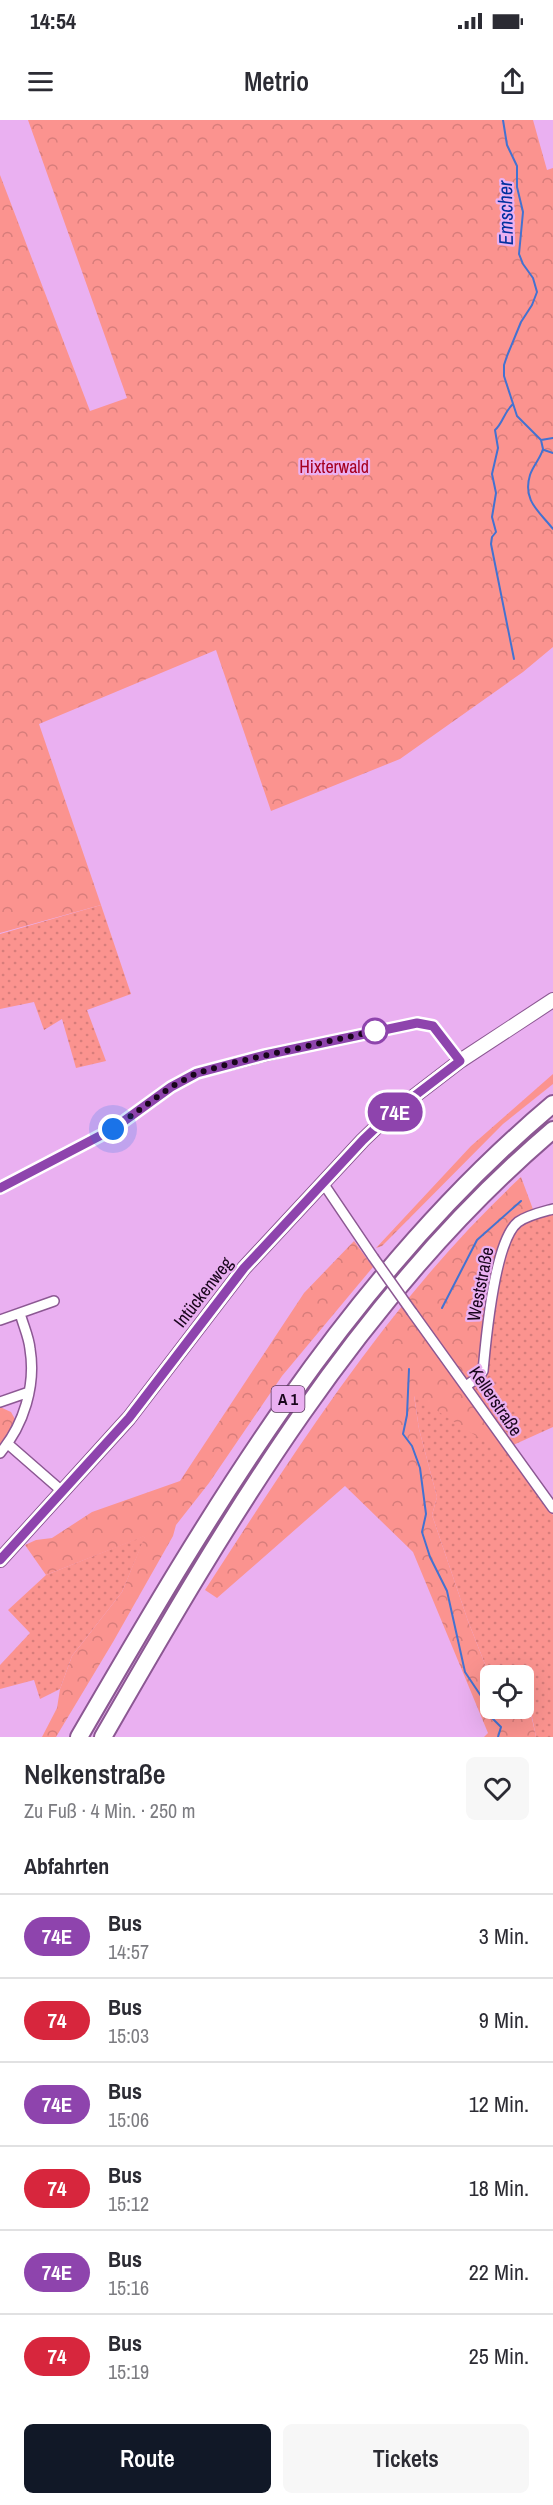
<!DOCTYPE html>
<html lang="de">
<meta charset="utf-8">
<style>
:root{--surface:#fff;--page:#f7f7f7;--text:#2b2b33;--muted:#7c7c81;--line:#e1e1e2;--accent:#111827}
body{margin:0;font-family:"Archivo Narrow",sans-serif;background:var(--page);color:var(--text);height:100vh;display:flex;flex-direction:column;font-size:22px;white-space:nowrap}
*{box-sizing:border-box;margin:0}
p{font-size:20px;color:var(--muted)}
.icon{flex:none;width:33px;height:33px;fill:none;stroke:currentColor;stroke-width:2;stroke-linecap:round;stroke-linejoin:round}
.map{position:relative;height:1617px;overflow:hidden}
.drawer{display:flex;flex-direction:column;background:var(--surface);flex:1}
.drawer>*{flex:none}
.badge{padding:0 12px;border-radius:20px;font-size:21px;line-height:39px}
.tools{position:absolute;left:480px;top:1545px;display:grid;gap:12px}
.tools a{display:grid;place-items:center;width:54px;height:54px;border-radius:9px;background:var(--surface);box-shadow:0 6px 24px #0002;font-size:30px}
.you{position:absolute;width:30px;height:30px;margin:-15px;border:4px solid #fff;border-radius:50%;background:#1a73e8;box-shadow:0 0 0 9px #1a73e833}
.map>.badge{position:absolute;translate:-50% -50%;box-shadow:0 0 0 3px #fff}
h2{padding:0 24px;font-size:22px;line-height:54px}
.round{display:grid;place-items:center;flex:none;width:63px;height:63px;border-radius:9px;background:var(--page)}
.overview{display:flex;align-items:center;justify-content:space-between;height:102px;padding:0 24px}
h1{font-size:28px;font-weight:600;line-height:45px}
.button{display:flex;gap:12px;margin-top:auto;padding:12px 24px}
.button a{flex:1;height:69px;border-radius:9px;background:var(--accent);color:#fff;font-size:24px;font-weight:600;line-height:69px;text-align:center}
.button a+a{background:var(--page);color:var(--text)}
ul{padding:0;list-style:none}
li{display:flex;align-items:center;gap:18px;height:84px;padding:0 24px;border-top:2px solid var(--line)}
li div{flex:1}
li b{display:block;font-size:22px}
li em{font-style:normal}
li .badge{min-width:66px;font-weight:700;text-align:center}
.status{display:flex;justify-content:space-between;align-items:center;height:42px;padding:0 30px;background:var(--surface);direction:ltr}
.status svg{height:16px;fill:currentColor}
header{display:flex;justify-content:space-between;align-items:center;height:78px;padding:0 24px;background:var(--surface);font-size:27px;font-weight:600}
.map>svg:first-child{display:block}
.grass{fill:url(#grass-dots)}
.forest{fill:url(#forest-crowns)}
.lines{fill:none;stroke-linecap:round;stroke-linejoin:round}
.stream{stroke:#4372d1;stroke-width:2}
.street-casing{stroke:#8c5893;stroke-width:12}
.secondary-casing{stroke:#8c5893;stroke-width:16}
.highway-casing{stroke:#8c5893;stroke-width:20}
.street{stroke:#fff;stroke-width:9}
.secondary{stroke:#fff;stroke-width:14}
.highway{stroke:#fff;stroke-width:16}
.street-bridge-casing{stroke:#8c5893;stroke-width:12;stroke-linecap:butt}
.street-bridge{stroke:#fff;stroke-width:9}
.line-casing{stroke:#fff;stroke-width:14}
.line{stroke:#8e44ad;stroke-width:9}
.walk{stroke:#19051c;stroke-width:6;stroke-dasharray:0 10.8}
.stop-dot{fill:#fff;stroke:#8e44ad;stroke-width:3}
.labels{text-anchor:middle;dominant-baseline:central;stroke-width:4.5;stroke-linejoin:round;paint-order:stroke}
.shield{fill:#eab0f1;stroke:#58385c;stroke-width:1.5}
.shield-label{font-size:16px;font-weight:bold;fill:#19051c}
.park-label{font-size:18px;fill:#a60020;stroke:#eab0f1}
.street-label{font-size:18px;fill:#19051c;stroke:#eab0f1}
.water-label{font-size:20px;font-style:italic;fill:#0030a0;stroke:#eab0f1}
</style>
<div class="status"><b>14:54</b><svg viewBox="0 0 49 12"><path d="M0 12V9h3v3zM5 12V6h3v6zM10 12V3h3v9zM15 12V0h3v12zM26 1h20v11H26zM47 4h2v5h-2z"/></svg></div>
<header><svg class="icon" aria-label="menu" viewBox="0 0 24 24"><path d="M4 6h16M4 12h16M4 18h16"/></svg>Metrio<svg class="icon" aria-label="share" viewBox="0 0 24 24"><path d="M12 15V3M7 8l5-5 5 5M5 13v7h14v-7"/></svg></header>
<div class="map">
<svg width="553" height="1617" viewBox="0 0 553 1617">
<defs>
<pattern id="grass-dots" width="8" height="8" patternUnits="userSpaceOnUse" patternTransform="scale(1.5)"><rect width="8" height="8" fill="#fb938f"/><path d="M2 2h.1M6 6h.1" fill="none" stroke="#d77d7b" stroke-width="1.8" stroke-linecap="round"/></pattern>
<pattern id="forest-crowns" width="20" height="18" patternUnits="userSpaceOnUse" patternTransform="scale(1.5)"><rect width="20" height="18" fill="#fb938f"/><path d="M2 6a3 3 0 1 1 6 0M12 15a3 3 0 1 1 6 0" fill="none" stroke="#d77d7b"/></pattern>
</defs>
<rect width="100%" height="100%" fill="#eab0f1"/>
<path class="grass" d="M101,785L131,874L87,890L106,941L76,948L62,899L44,910L34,882L0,889V814Z
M553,1092V1307L511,1326L468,1266L494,1187L507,1121L521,1105Z
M414,1275L498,1329L507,1331L553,1395V1617H536L524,1556L490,1557L468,1501L432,1395L437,1377L419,1309Z
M146,1415L122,1472L72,1536L60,1569L40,1579L34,1560L0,1569V1545L30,1513L8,1490L46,1455Z"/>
<path class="forest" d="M28,0H533L547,50L553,48V527L523,552L400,639L271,691L216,530L39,604L101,785L0,813V55L90,291L127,278Z
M553,954V964L503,1004L382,1126L376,1128L471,1026Z
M521,1057L534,1092L506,1112L481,1249L463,1266L507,1331L498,1330L414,1276L419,1309L437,1377L432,1395L468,1501L490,1557V1588H524V1562L536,1617H484L488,1613L413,1432L345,1366L217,1478L205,1470C299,1325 393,1176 521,1057Z
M354,1121L373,1147L282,1256L209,1363L176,1405L173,1416L113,1522L56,1617H42L57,1588L60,1569L72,1536L122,1472L145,1416L46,1455L25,1425L36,1420L52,1418L92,1392L180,1361L304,1173Z
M0,1287L11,1292L16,1301L0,1326Z"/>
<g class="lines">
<path class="stream" d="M503,0L507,25L517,46V67L523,92L519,134L523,144L533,158L537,172L532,185L521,202L507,236L504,245V256L517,296L541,320L543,329C540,339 533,346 530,355C522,381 540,392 553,409
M513,284C504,292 503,303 495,310L498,328L492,354L496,373L492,397L496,412L492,417L491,424L514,539
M541,320L553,318
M544,330L553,333
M442,1188L477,1120L521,1081
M409,1249L407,1295L403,1314L412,1326L420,1348L426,1394L422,1412L430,1437L447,1471L465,1552L485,1582L491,1597L501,1607L498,1617"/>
<defs>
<path id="street" d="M323,1063L373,1137
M0,1068L113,1009L171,967L197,953L297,928L417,903L433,906L460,941
M412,1192L553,1388
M0,1200L54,1181
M466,1266L480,1256L483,1251C486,1219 494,1121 518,1102C528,1095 542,1092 553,1089
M0,1282L29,1272
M8,1324L63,1372
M0,1333C24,1305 36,1265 30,1229C29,1217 23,1205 20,1193"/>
<path id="secondary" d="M0,1440L129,1298L244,1148L363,1020L387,997L460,941L553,880"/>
<path id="highway" d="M79,1617C212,1388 348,1156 553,984
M103,1617C229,1398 358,1176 553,1010"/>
</defs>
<use href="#street" class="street-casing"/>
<use href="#secondary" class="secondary-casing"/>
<use href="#highway" class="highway-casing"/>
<use href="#street" class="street"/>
<use href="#secondary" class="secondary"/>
<use href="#highway" class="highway"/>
<defs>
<path id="street-bridge" d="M373,1137L412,1192"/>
</defs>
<use href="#street-bridge" class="street-bridge-casing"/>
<use href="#street-bridge" class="street-bridge"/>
</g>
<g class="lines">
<defs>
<path id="line" d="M0,1068L113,1009L171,967L197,953L265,935L417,903L433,906L460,941L387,997L363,1020L260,1131L244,1148L129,1298L0,1440"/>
</defs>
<use href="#line" class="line-casing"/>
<use href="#line" class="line"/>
<path class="walk" d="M113,1009L171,967L197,953L236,942L375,911"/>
</g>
<circle class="stop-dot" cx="375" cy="911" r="12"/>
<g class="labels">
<rect class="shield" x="271.5" y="1266" width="33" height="26" rx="4.5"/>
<g class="shield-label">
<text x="288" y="1279">A 1</text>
</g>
<g class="park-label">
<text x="334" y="346">Hixterwald</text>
</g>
<g class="street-label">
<text transform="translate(480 1164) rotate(-79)">Weststraße</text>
<text transform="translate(203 1172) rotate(-52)">Intückenweg</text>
<text transform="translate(496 1281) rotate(56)">Kellerstraße</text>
</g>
<g class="water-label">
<text transform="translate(505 93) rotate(-91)">Emscher</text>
</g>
</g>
</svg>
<div class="tools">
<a><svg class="icon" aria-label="locate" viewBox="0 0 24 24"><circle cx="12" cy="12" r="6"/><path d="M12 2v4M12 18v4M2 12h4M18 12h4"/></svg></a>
</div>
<div class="you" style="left:113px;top:1009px"></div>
<b class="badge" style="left:395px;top:992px;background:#8e44ad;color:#fff">74E</b>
</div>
<section class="drawer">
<div class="overview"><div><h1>Nelkenstraße</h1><p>Zu Fuß · 4 Min. · 250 m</p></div><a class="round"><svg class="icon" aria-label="heart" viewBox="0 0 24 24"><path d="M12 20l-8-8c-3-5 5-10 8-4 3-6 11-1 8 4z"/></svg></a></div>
<h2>Abfahrten</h2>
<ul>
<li><span class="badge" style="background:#8e44ad;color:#fff">74E</span><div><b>Bus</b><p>14:57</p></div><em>3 Min.</em></li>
<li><span class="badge" style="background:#d7263d;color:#fff">74</span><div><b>Bus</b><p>15:03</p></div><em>9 Min.</em></li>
<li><span class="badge" style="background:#8e44ad;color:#fff">74E</span><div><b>Bus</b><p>15:06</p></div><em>12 Min.</em></li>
<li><span class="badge" style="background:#d7263d;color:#fff">74</span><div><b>Bus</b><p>15:12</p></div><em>18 Min.</em></li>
<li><span class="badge" style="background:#8e44ad;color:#fff">74E</span><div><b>Bus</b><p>15:16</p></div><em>22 Min.</em></li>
<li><span class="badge" style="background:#d7263d;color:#fff">74</span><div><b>Bus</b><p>15:19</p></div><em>25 Min.</em></li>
</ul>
<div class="button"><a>Route</a><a>Tickets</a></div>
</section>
